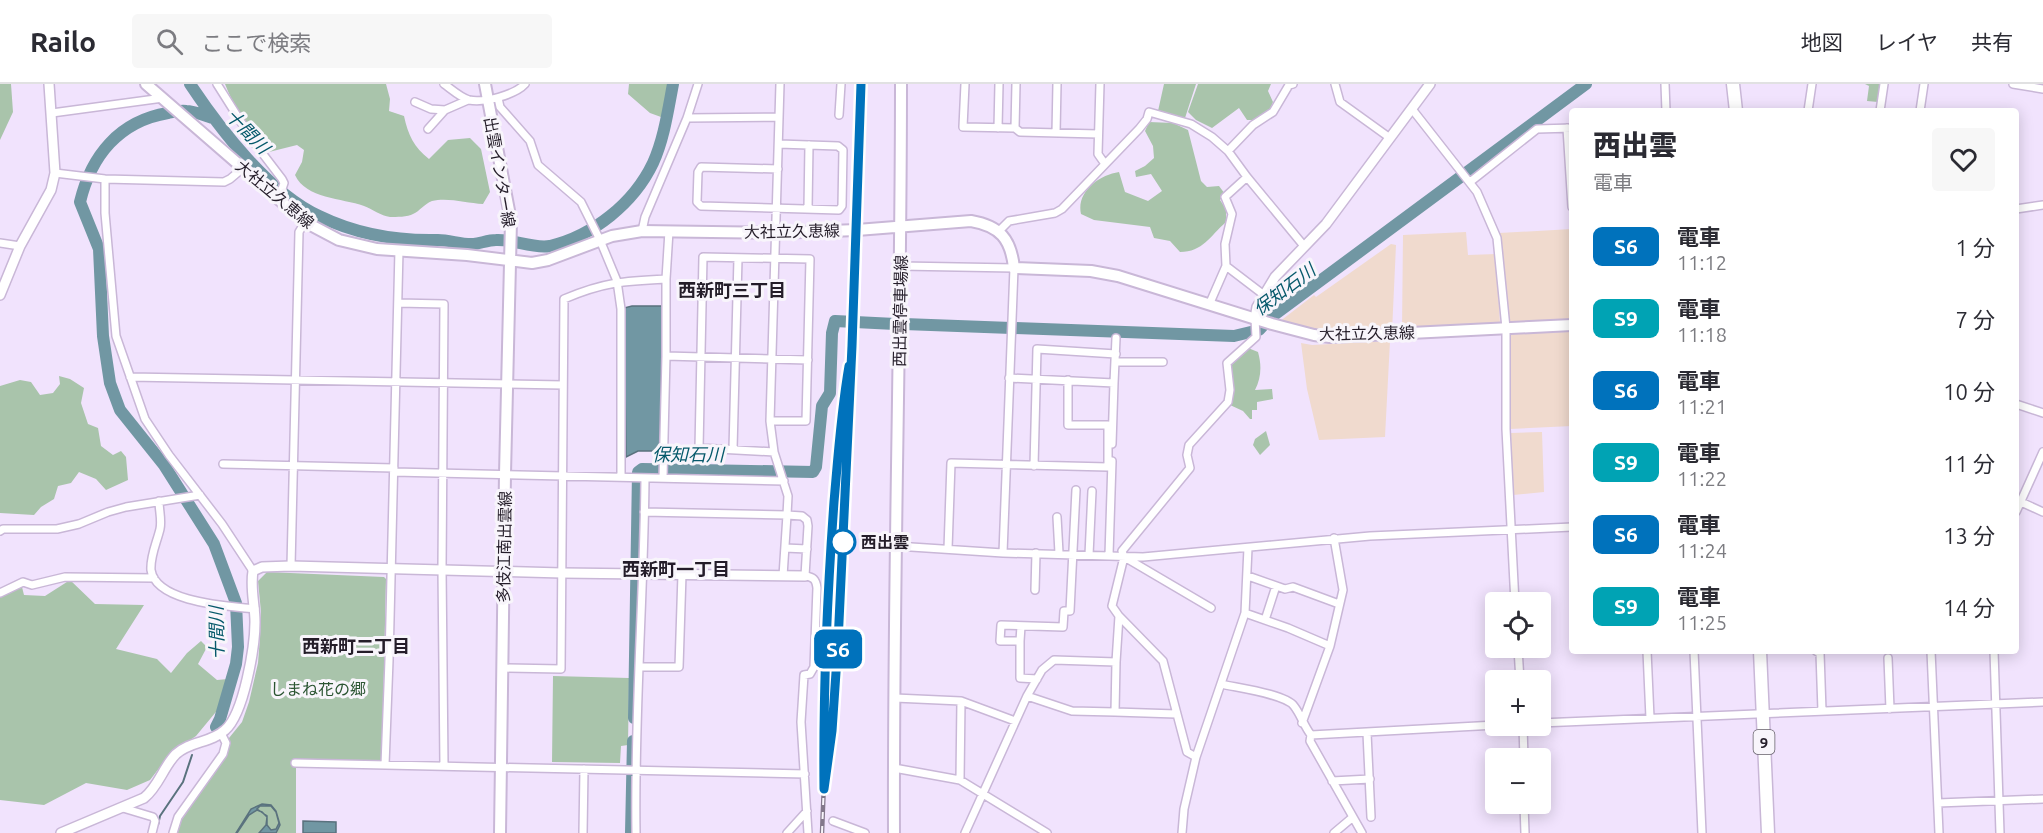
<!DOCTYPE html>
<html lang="ja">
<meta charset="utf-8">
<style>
:root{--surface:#fff;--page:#f7f7f7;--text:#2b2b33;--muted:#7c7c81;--line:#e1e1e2}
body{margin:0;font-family:Ubuntu,"Noto Sans JP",sans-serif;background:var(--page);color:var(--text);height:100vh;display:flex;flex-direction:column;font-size:22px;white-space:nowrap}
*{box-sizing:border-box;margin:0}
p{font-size:20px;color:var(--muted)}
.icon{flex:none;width:33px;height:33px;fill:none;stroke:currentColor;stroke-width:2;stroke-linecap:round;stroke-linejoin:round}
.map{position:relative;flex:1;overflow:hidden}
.sheet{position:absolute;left:1569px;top:24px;width:450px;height:546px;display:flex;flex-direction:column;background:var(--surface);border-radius:6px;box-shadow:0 3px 15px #0003}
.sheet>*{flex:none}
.badge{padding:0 12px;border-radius:9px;font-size:21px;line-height:39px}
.fabs{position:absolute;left:1485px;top:508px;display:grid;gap:12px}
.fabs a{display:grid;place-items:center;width:66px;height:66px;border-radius:6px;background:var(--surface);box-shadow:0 3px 15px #0003;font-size:30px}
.map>.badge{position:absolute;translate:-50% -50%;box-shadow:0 0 0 3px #fff}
.round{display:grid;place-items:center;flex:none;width:63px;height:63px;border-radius:6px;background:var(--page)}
.summary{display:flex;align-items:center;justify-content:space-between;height:102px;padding:0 24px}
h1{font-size:28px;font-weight:800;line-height:45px}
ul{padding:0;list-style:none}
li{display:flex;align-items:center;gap:18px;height:72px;padding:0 24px}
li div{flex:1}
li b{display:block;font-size:22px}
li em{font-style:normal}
li .badge{min-width:66px;font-weight:700;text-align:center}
header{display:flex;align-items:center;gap:36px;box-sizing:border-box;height:84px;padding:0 30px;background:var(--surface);border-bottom:2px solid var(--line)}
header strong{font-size:28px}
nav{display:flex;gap:33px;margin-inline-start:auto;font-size:21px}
.search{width:420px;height:54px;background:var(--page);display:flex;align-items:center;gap:15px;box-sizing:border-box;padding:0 21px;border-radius:6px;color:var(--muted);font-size:22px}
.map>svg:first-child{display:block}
.industrial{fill:#f0dace}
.green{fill:#a9c4ab}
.water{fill:#7197a3;stroke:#5a727e;stroke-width:1.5;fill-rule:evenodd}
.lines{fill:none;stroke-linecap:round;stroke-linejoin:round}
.stream{stroke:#5a727e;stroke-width:2}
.river{stroke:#7197a3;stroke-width:12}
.minor-casing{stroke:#c9b7d7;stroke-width:10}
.tertiary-casing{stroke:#c9b7d7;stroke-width:12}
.secondary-casing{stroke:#c9b7d7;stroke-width:14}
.trunk-casing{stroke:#c9b7d7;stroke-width:15}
.minor{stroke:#fff;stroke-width:7}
.tertiary{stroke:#fff;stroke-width:9}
.secondary{stroke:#fff;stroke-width:10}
.trunk{stroke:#fff;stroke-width:12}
.rail-casing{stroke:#83788b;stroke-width:4.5}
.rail{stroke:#f8f5fb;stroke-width:2;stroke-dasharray:7;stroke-linecap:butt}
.line-casing{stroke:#fff;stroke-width:14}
.line{stroke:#0072bc;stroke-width:9}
.stop-dot{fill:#fff;stroke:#0072bc;stroke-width:3}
.labels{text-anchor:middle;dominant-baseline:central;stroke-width:6;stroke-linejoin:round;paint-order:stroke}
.shield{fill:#f8f5fb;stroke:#645e68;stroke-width:1.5}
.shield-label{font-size:15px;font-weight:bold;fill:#241d29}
.street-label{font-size:16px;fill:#241d29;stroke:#f8f5fb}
.stop-label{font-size:16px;font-weight:bold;fill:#241d29;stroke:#f8f5fb;text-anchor:start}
.park-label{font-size:16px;fill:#2b5532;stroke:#f8f5fb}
.water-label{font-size:18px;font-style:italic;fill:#06596b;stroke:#f8f5fb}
.neighbourhood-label{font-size:18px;font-weight:bold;fill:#241d29;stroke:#f8f5fb}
</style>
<header>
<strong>Railo</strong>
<div class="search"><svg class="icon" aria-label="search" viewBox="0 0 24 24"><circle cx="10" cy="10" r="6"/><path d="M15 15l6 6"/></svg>ここで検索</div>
<nav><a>地図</a><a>レイヤ</a><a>共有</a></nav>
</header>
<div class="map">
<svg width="2043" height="749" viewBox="0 0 2043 749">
<rect width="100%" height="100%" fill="#f1e3fd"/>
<path class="industrial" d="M1572,145V237L1511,240L1507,236L1499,149Z
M1466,148L1468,171L1496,170L1500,240L1402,245L1403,151Z
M1391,160L1396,161L1392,248L1330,249L1279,238L1314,211L1316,213Z
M1572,248V342L1510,345L1511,249Z
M1390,257L1385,353L1319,356L1307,305L1301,259L1312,261Z
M1542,348L1544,408L1513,411L1511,349Z"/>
<path class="green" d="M0,0H11L13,28L0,56Z
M225,0H386L390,15L389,27L404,32C408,51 414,63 429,75L448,56L470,54L481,65L490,108L483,120C467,119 447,113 432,117C424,120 420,127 413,130C408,133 396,133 390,133C381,132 372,125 364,122C342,114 306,115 295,91L302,78L304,66L297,61L269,68C249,49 235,25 225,0Z
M629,0H677L672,27L661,33L650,29L628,10Z
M1164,0H1196L1185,34L1158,27Z
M1198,0H1271L1268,7L1273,18C1268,31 1261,37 1247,36L1239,24L1212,44L1196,36L1188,28Z
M1865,0H1880L1878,18L1867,17L1869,2Z
M1149,38L1173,39L1188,46L1201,97L1207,103L1219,102L1225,110L1220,116L1226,125V138C1210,152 1203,168 1180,168L1170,157L1154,154L1150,143L1094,136L1081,130C1076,108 1099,91 1119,88L1125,108L1148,117L1162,107L1151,90L1136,93L1135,87L1145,82L1154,74L1153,62L1145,47Z
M1248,264L1258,268C1262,282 1261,294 1255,306L1272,305L1273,315L1257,318V326H1252V335H1250L1243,327L1230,321V280Z
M59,292L70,295L84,304L81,319L88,340L98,344L101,362L113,371L121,367L126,373L128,396L106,406L96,395L79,388L71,399L58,402L54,415L41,423L34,431L0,429V302L20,296L31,298L40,311L53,309L60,300Z
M1266,347L1270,361L1260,371L1253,361L1255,355Z
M267,488L384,493L386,495L382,675L379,677L299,675L296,682V749H175L180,738L221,677L228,663L229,654L242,638L249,618L258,579L260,553L261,528L258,497Z
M70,496L95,520L144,521L116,565L157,575L171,589L187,569L201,557L207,563L198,580L217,596L228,595L220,623L196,652L170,670L150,696L127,706L86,699L44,721L0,716V512L22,503L24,511L45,512Z
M553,592L629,594L628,661L621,662L620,679L552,678Z"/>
<path class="water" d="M632,222H663L660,362L655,367H638L626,373L624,224Z
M262,720L271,721L276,727L280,741L276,749H259L266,741L267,733L262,728L257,726L249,731L237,749H236L251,725ZM260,722H271L276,728L279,739L276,745L271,746L267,741V732L257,725Z
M303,737L336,738V749H303Z"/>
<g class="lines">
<path class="stream" d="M158,741L160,732L183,698L192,671"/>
<path class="river" d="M190,0C220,45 269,109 319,132C356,150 398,157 438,156C450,156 462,161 474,160C481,159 489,156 496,156C513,155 533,165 550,162C593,152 634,119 653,79C664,55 668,26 673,0
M213,34C205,32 195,27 186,27C180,26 173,28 168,29C119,37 91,72 80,118L99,165L103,252L110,299L120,326L164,381L214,460L236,519L238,563L236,580L220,635L216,643
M904,240L1234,252L1259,246L1270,234L1586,0
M634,634L638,388L642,385L813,388L816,383L822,322L830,309L832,249L835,237L895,240
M631,749L633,657"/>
<defs>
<path id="minor" d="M217,0L253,57L282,95L284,99L279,114
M444,0C451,5 461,14 469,16C484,19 515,11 525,0
M965,0L963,43L1015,44L1020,48L1098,50
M1100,0L1098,70L1105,80
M1335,0L1340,18L1390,54
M1665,0L1666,27
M2013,0L2043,5
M498,14L500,23L530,57L538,81L581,118L600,156L617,197L621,225V392
M415,18L431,25L445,26
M1412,25L1477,108L1497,154L1506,244V345L1515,519
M1808,27L1812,0
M1880,27L1884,0
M1920,27L1924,0
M52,29L163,14
M839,31L841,0
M687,34L779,33
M998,44L999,0
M1015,44L1016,0
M1567,44L1572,123
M428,45L445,26L468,16
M1056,49L1057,0
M1228,67L1253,41L1273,28L1289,1L1293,0
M778,85L701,83L698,88L697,118L701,122L839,126L842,122L843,66L838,62L779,60
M55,89L105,95L224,98L230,95L243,84
M1247,93L1225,113L1232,130L1225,160L1226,182L1264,211
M105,95V129L116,252L145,335L169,371L222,440L253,487
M1470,98L1537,45L1572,44
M808,124L809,61
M2016,125L2043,121
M642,147L645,133L687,34L698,0
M999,147L1009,137L1055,129L1062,125L1139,45L1147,35L1149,28L1191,40L1212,53L1228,67L1247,93L1304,162
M0,159L20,162
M901,182L1014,184L1003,469
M398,219L444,220L442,485L444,681
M1209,221L1226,182
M666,272L808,276
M1115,278H1163
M130,293L563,301
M1009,294L1114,299L1116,254
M2016,320L2043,329
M770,337H806L810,175L703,173L699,364L774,368
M1112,360L1114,299
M733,365L738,174
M223,380L394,384
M1034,382L1037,265L1116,270
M394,388L784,397
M663,394L666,272V195L669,147
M159,417C159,426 162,436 160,445C157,458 150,472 151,486C156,519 229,522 255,525
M2021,418L2043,428
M644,428L787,431L788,412L774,368L770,337L780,0
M2016,428L2043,368
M1057,433L1059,469
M0,447L3,445H57L79,440L108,428L126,423L200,411
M896,462L1003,469L1143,473L1370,452L1572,443
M785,464L807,465
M948,465L951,379L1108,383V341H1068V296
M1089,471L1092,407
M1109,471L1112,377
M1126,474L1211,524
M291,482L299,148L305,138
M783,492L787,431L802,432L807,436L808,442L805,492C813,493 816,495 817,504L814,583L810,590L804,591L801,638L808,749
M1248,492L1285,505L1293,503L1339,520
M1035,506L1036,469
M0,509L23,498L32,501L65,493L154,494
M1245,529L1288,544L1330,562
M1119,532L1163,577L1187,668L1196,673
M1265,536L1276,502
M1021,542L1020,557H1000L1001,541L1063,543L1064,527H1070L1076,406
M1020,557V594L1037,595
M1518,564L1520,597
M1647,567L1650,634
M1694,567L1702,749
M1816,567L1820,569L1822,627
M1931,567L1939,749
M1994,567L2000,749
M1888,574L1890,625
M1116,578L1115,628L1176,630
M640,583H679L682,490
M502,584L561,585L564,215C604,198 624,197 666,195
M1221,600C1238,604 1285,610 1294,622C1301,631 1304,642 1311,651L1310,657L1362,749
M1027,612L1072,627L1115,628
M895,614L961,617L1015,637
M1302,639L1330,562L1343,506L1334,454
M1540,639L2043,618
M1523,642L1524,675
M1367,649L1371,733
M1311,651L1496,641
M295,679L805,690
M385,681L389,576L399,166
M894,684L960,696L1047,749
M960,696L961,617
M1332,697L1370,695
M1938,719L2043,715
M1524,720L1525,749
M123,724L153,733L155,737L152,749
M833,737L865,749
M173,749L178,733L223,670L226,659L221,649
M583,749L584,685
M636,749C634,631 644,512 645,394
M787,749L807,727
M965,749L1027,612L1042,586L1054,576L1116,578L1119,532L1112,522L1124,473L1122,467L1190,384L1187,371L1189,361L1228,318L1230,306L1227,279L1256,253L1255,235
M1182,749L1184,725L1196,673L1245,529L1248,464
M1334,749L1353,733"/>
<path id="tertiary" d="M0,211L20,162L51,106L55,89L49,0
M1255,235L1257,223L1275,193L1326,140L1430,0
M61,749L144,714C159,702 163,683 176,670C190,657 211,659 225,646C244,630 255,562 255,538C255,521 250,504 253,487L262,483L291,482L562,489L805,492"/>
<path id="secondary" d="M146,0L305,138L339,156L377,165L467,171L532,179L548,176L612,152L642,147L776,149L857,146L971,137C1000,142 1011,155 1014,184L1091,187L1118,192L1272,240L1314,251L1330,253L1572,241
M485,0L511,137L505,390L500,749
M894,749C893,499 901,250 901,0"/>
<path id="trunk" d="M1733,0L1736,27
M1760,567L1768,749"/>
</defs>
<use href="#minor" class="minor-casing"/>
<use href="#tertiary" class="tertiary-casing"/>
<use href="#secondary" class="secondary-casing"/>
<use href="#trunk" class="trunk-casing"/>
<use href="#minor" class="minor"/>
<use href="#tertiary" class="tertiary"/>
<use href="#secondary" class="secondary"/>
<use href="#trunk" class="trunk"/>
<defs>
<path id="rail" d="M823,656L827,540L838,377
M824,705C840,586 843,465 847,344C852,229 858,115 861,0
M822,749L824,698"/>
</defs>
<use href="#rail" class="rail-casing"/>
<use href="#rail" class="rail"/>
</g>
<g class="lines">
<defs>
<path id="line" d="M849,282C841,328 838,373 834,418C827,514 823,610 824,705L832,647L838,559L852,262L861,0"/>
</defs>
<use href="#line" class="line-casing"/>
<use href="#line" class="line"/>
</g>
<circle class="stop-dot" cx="843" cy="458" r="12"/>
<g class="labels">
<rect class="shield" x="1753.5" y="646" width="21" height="24" rx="4.5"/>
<g class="shield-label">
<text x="1764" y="658">9</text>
</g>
<g class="street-label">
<text transform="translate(500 88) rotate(80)">出雲インター線</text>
<text transform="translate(275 110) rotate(40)">大社立久恵線</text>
<text transform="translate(792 147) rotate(-1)">大社立久恵線</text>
<text transform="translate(900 227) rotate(-89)">西出雲停車場線</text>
<text transform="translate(1367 249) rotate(-1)">大社立久恵線</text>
<text transform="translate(504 463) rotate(-89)">多伎江南出雲線</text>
</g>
<g class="stop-label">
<text x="861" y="458">西出雲</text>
</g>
<g class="park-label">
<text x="318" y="605">しまね花の郷</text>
</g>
<g class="water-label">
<text transform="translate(248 47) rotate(46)">十間川</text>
<text transform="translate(1284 205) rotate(-37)">保知石川</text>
<text x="688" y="370">保知石川</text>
<text transform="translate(216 549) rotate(-91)">十間川</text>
</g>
<g class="neighbourhood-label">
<text x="732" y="206">西新町三丁目</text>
<text x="676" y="485">西新町一丁目</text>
<text x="356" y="562">西新町二丁目</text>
</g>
</g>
</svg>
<div class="fabs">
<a><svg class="icon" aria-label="locate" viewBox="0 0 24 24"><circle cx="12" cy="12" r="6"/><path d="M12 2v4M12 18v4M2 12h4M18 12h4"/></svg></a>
<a>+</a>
<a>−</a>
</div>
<b class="badge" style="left:838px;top:565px;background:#0072bc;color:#fff">S6</b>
<section class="sheet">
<div class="summary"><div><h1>西出雲</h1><p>電車</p></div><a class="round"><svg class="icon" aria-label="heart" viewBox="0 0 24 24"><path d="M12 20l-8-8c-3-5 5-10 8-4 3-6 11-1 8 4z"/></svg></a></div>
<ul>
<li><span class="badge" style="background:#0072bc;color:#fff">S6</span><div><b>電車</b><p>11:12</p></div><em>1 分</em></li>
<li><span class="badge" style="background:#00a3b4;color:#fff">S9</span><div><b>電車</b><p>11:18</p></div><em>7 分</em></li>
<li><span class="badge" style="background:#0072bc;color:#fff">S6</span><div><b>電車</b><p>11:21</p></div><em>10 分</em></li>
<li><span class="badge" style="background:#00a3b4;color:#fff">S9</span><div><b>電車</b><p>11:22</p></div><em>11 分</em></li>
<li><span class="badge" style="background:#0072bc;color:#fff">S6</span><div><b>電車</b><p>11:24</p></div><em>13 分</em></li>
<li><span class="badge" style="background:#00a3b4;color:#fff">S9</span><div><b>電車</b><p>11:25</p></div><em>14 分</em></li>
</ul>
</section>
</div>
